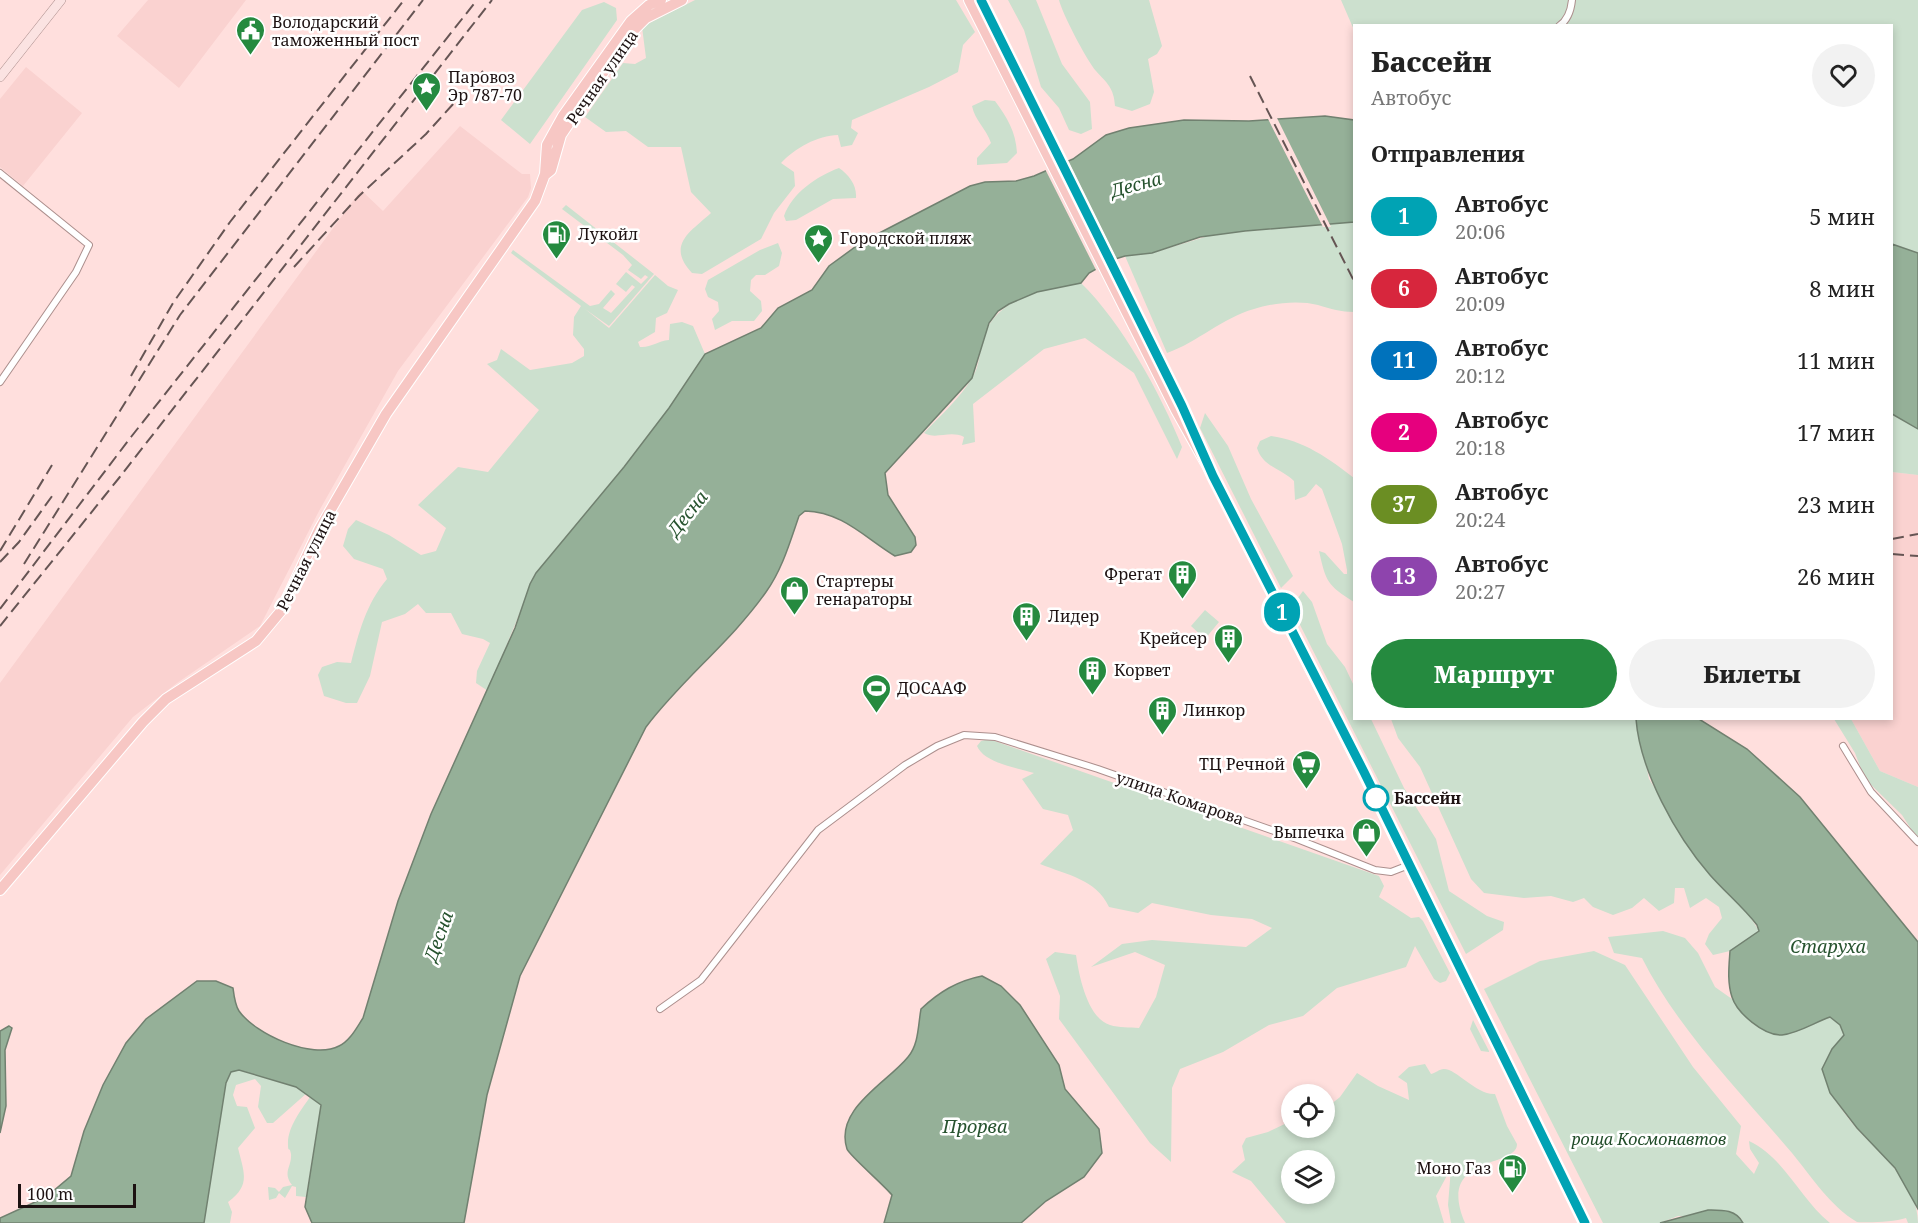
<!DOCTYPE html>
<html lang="ru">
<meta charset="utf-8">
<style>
:root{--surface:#fff;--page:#f2f2f2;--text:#222;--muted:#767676;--accent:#258a3f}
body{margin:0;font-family:"Noto Serif",serif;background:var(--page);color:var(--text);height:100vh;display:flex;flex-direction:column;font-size:22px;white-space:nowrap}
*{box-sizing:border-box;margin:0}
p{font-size:20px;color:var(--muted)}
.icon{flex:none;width:33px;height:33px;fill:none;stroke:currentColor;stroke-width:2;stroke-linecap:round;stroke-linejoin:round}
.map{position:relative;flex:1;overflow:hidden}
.details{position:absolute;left:1353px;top:24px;width:540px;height:696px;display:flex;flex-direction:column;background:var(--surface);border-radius:0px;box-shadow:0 3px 9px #0003}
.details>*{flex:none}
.badge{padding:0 12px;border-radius:20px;font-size:21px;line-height:39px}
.controls{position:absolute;left:1281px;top:1084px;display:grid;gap:12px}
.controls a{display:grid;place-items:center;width:54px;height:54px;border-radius:50%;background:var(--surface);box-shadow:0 3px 9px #0003;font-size:30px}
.scale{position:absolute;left:18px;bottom:15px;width:118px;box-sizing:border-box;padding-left:6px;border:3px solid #1d1212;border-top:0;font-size:16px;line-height:21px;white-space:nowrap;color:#1d1212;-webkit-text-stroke:4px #fff;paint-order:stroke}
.map>.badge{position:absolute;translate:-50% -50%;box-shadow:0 0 0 3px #fff}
h2{padding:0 18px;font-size:22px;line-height:54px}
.round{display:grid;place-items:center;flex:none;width:63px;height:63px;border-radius:32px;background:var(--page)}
.overview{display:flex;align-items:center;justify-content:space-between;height:102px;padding:0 18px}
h1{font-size:28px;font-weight:800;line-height:45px}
.button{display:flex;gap:12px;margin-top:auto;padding:12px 18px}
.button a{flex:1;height:69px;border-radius:36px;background:var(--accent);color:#fff;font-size:24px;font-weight:800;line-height:69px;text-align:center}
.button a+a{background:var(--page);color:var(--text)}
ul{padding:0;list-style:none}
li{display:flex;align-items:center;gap:18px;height:72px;padding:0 18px}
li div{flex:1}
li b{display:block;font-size:22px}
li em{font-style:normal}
li .badge{min-width:66px;font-weight:700;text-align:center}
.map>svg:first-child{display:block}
.built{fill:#fad2d0}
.green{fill:#cce0ce;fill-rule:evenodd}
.water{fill:#95b098;stroke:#718170;stroke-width:1.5}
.pier{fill:#ffdfdd}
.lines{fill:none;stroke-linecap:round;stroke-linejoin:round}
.street-casing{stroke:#ac8f8d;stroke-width:8}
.secondary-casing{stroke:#ac8f8d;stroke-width:10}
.primary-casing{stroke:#fff;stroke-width:12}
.street{stroke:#fff;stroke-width:6}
.secondary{stroke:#fbe3e2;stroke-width:9}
.primary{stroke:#f7c7c4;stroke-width:10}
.rail{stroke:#665554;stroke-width:2;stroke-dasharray:12 6;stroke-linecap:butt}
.line-casing{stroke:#fff;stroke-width:14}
.line{stroke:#00a3b4;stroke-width:9}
.stop-dot{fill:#fff;stroke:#00a3b4;stroke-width:3}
.labels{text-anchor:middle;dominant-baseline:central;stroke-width:5;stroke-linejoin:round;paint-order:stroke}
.poi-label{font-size:16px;fill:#1d1212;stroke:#fff;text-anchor:start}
.street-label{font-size:16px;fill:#1d1212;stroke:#fff}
.stop-label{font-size:16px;font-weight:bold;fill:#1d1212;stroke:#fff;text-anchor:start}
.park-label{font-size:16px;font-style:italic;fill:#214c29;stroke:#fff}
.water-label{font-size:18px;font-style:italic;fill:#27532f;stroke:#fff}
</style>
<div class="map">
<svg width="1918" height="1223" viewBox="0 0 1918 1223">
<rect width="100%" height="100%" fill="#ffdfdd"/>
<path class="built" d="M148,0H246L179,88L117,36Z
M26,67L82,113L23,186L0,167V99Z
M460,126L522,174H530L531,188L528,197L398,371L319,511L260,626L177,683L133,717L0,875V683L361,190L383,211Z
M1892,472L1918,475V787L1880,771L1851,719L1892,718Z"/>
<path class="green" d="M695,0H956L975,32L963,45L958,72L929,87L852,120L851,128L858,133L852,145L841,147L838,135C818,135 794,149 781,163L794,172L795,186L774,213L761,239L702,274L692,273C666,245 690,232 711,213L691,192L681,147H648L626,131L606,132L585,117L623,63L635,64L646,58L642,27Z
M1008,0H1036L1062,64L1090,102L1092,129L1081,134L1069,130L1059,108L1041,87L1024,30Z
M1059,0H1149L1162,46L1157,54L1148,59L1154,92L1150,104L1132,111L1115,106C1114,88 1107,83 1096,71C1087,61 1062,13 1059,0Z
M1341,0H1918V253L1892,244V26H1354V30Z
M604,2L616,8L617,20L530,144L501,120L582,10Z
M985,100L995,101C1007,117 1016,132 1017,153L1007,163L977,165V158L991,143C986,128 975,121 972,106Z
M839,168C849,175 857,185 856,198L833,199L796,220L786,221L784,216C792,193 817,176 839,168Z
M566,205L654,274L609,326L585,309L609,328L655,275L668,286L678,290L667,313L656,318L655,332L638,342L640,347C651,348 657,341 669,340L670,324L682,322L693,326L705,354L669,408L624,467L536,573L488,691L476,683L477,671L490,643L483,639L462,634L451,613H426L418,604L405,614L382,622L370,676L357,703H346L324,696L318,675L322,667L337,662L351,663C359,632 366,604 387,579L383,569L354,559L343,546L348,529L356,520L389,535L421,555L436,551L446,528L418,505L458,467L488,472L539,410L487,364L497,360L501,349L530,370L572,363L584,356V349L573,335L574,317L581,306L511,253L513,250L590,306L599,304L611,290L615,294L603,308L611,313L635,287L632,285L626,292L616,284L626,272L641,284L648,277L645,275L641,279L628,270L632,265L623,255L562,209Z
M1354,222V312C1341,312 1331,309 1318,305C1299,300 1272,303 1254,309C1222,318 1198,342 1167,353L1125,256L1152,253L1215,234Z
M778,243L782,253L779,266L765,275H756L751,280L750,291L761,301L762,311L754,321H732L715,330L712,319L719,311L718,302L708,297L705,289L708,280L760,250Z
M1081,283C1122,323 1161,394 1182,447L1177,459L1134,373L1085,338L1044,349L973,404L975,442L962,445L964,437C950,430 936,440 924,433C940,416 960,398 972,378C981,364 979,348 985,333C999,298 1046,286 1081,283Z
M1205,413L1228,446L1251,499L1293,576L1281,588L1200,428Z
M1892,414L1918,429V475L1892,472Z
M1271,436C1303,440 1330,459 1354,478V602C1327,585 1326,582 1319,551L1325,553L1344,574H1347V570L1342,544L1322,489L1316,484L1306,496L1295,500L1294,481C1280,468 1263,467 1257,448L1260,441Z
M1303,591L1312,602L1327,644L1345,667L1354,686V718L1371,719L1404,788L1436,839L1449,891L1487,916L1504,922L1503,930L1466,954L1291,607Z
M1205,610L1219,622L1205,639L1191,626Z
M1391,719H1637L1649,779L1709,873L1749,915L1759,931L1730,951L1713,955L1705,944L1709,934L1722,918L1719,907L1706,898L1690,908L1684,888H1675L1674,903L1659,911L1644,898L1632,908L1613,915L1593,907L1584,898L1573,902L1551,896L1524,898L1484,893L1471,879L1420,767L1398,738Z
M1834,719H1851L1880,771L1918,787V840L1902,815L1865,779L1855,753Z
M989,739L1379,876L1384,886L1379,897L1411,918L1419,917L1423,921L1450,973L1446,981L1440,983L1434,979L1415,946L1406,967L1337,988L1303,1016L1269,1025L1223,1052L1180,1069L1172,1088L1171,1162L1150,1143L1059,1019L1060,996L1046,959L1055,952L1076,955C1079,975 1087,1018 1110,1025C1119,1028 1130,1027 1139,1028L1156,997L1165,965L1135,952L1091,967L1122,944L1152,940L1246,947L1272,928L1252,919L1211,915L1152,903L1138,913L1109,907C1096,879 1067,875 1040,864L1073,830L1068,815L1043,809L1022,779L1034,773C1018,768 984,763 977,746L981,741Z
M1663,931L1685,938L1698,953L1715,987L1732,999L1753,1024L1778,1035L1792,1033L1830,1017L1840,1025L1844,1035L1832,1049L1830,1093C1839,1105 1848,1119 1858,1130C1883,1156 1918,1185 1918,1223H1908L1906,1218C1894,1222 1869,1223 1857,1222C1830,1206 1811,1176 1792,1153C1741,1093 1677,1028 1642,958L1614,953L1608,937Z
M1594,951L1625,965L1693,1067L1741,1126L1736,1154L1754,1174L1759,1163L1750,1149L1749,1141C1784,1157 1800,1199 1830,1223H1743L1740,1217L1678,1216L1660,1223H1603L1484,989L1540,961Z
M1473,1020L1489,1051V1052L1481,1051L1470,1029Z
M1425,1064L1431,1074C1436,1073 1439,1069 1444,1069C1457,1069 1476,1095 1495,1094L1507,1126L1517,1144C1517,1169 1435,1153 1465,1223H1451L1448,1205L1451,1168L1436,1196L1444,1223H1286L1251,1181L1232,1172L1245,1160L1242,1146L1246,1138L1268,1132L1291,1121L1292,1128H1324L1325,1109L1340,1097L1357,1073L1378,1086L1409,1100L1407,1083L1398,1077L1409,1067ZM1292,1161H1324V1194H1292Z
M239,1070L296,1087L307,1093L273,1123H267L258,1107L261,1086L255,1079L236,1085L233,1095L237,1106L247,1107L255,1128L238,1148C244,1173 251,1185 228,1202L232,1212L230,1223H204L226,1083L231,1072Z
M310,1097L321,1105L306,1197L296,1196V1187L292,1186L285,1198L279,1193L276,1198L269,1200L268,1187L275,1188L279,1192L283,1187L292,1185C282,1172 292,1167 291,1154C290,1146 288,1153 288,1145C287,1128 301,1110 310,1097Z"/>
<path class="water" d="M1325,116L1354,120V222L1245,231L1200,237L1152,253L1125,256L1112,260L1089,273L1081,283L1037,292L1009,304L998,311L989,323L972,378L885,473L888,495L915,537L916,545L911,552L895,556C865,538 843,512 805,511L799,516C790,542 782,570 766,592C731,642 682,679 646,727L520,976L487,1095L464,1223H312L305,1207L321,1105L296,1087L239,1070L231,1072L226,1083L204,1223H0V1218L46,1197L71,1176L84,1131L103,1085L126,1043L146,1019L197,981H216L233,988C234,996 235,1005 239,1011C255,1034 312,1060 339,1046C350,1041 357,1027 363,1018L398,901L431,814L515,628L530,584L536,573L624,467L669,408L705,354L761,328L778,308L812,290L829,266L862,242L970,186L985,182L1016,181L1034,176L1073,159L1106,135L1129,128L1184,120L1249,121Z
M1892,244L1918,253V429L1892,414Z
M1636,719H1699L1747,749L1800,797L1918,942V1209L1895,1168L1857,1128L1830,1093L1822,1069L1832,1049L1844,1035L1840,1025L1830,1017C1813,1023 1799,1033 1782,1035C1764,1036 1737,1013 1732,997C1727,982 1729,966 1730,951L1759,931L1757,925C1743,907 1725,892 1710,875C1676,836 1640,771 1636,719Z
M982,976L1001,986L1020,1005L1059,1065L1065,1089L1099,1129L1102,1153L1084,1177L1046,1201L1021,1223H884L892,1195C885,1186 849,1155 847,1149C834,1109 887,1083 908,1057C919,1044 918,1025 921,1009C939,992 957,981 982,976Z
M9,1026L12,1028L5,1050L6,1106L0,1133V1031Z
M1708,1210C1721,1210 1736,1209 1743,1223H1660Z"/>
<path class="pier" d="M1276,116L1331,227H1323L1267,117Z
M1067,159L1118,262L1097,272L1045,169Z"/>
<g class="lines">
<defs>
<path id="street" d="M1559,26C1568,20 1571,10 1572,0
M0,173L89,245L76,272L0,382
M1843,746L1871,792L1918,842
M660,1009L701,980L818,830L905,765L937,746L964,735L995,737L1098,769L1297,839L1375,870L1391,872L1409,865"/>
<path id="secondary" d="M0,77L61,0"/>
<path id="primary" d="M969,0L1176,410L1213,476L1363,773L1585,1223
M981,0L1188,419
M546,174L551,170L561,135L628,36L646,18L682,0
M0,890L143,722L166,699L256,641L281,611L319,530L386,414L535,201L545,174L547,145L563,116L631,21L649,5L661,0"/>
</defs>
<use href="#street" class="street-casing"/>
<use href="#secondary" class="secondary-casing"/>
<use href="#primary" class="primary-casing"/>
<use href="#street" class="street"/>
<use href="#secondary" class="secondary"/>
<use href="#primary" class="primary"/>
<path class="rail" d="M1250,76L1354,281
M294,267L359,196L426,134L483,71
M131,376L173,303L230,222L404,0
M1892,539L1918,534
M0,551L52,465
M1892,554L1918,556
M0,562L19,542L55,492
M24,564L180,315L423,0
M0,609L131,437L477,0
M0,626L119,478L492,0"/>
</g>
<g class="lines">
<defs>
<path id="line" d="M981,0L1182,406L1213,476L1364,772L1585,1223"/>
</defs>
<use href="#line" class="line-casing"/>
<use href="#line" class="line"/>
</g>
<defs>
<symbol id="civic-pin" viewBox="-11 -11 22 30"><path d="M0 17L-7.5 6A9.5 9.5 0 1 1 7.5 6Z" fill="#258a3f" stroke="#fff"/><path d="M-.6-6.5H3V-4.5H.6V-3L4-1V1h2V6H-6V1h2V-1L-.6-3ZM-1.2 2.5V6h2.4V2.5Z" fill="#fff"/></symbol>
<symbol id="sight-pin" viewBox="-11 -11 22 30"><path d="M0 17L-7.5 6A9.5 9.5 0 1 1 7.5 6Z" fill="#258a3f" stroke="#fff"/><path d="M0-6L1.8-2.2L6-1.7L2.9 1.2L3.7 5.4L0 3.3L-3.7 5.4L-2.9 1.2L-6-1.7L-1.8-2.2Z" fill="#fff"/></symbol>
<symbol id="fuel-pin" viewBox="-11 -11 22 30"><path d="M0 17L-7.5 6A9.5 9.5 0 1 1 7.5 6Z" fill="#258a3f" stroke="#fff"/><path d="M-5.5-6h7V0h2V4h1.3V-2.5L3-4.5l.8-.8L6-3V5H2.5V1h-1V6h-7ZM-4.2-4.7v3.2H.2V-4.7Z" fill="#fff"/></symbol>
<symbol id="building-pin" viewBox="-11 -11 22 30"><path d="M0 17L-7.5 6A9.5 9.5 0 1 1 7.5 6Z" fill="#258a3f" stroke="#fff"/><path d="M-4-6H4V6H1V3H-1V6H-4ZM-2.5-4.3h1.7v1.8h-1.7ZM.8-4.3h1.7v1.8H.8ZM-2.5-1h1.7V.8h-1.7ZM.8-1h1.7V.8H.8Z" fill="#fff"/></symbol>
<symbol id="shop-pin" viewBox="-11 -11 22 30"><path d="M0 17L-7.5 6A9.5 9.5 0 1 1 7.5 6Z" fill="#258a3f" stroke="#fff"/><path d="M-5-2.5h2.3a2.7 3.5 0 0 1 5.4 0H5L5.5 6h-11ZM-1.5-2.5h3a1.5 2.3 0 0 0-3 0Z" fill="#fff"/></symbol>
<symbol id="stadium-pin" viewBox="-11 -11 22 30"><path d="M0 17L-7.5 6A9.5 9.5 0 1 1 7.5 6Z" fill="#258a3f" stroke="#fff"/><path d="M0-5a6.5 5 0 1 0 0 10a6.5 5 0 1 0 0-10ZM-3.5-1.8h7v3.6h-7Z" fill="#fff"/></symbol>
<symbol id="supermarket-pin" viewBox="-11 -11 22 30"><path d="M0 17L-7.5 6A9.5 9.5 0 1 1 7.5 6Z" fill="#258a3f" stroke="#fff"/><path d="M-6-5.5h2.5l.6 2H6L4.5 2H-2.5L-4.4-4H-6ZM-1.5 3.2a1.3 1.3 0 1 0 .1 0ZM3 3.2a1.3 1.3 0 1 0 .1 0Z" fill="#fff"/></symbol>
</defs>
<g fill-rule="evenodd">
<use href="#civic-pin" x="234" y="14" width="33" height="45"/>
<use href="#sight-pin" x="410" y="70" width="33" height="45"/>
<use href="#fuel-pin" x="540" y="218" width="33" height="45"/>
<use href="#sight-pin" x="802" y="222" width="33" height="45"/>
<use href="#building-pin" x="1166" y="558" width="33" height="45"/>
<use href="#shop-pin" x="778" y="574" width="33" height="45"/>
<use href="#building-pin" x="1010" y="600" width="33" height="45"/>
<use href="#building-pin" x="1212" y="622" width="33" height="45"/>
<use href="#building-pin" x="1076" y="654" width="33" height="45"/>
<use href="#stadium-pin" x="860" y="672" width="33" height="45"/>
<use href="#building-pin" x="1146" y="694" width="33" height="45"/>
<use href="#supermarket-pin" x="1290" y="748" width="33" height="45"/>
<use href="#shop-pin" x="1350" y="816" width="33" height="45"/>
<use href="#fuel-pin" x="1496" y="1152" width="33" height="45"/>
</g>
<circle class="stop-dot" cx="1376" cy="798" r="12"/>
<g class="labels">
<g class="poi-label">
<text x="272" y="22">Володарский<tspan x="272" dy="18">таможенный пост</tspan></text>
<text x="448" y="77">Паровоз<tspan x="448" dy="18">Эр 787-70</tspan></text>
<text x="578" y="234">Лукойл</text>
<text x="840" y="238">Городской пляж</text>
<text x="1162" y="574" text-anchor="end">Фрегат</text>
<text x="816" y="581">Стартеры<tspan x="816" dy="18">генараторы</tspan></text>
<text x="1048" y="616">Лидер</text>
<text x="1207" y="638" text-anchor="end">Крейсер</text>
<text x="1114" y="670">Корвет</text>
<text x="897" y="688">ДОСААФ</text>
<text x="1183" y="710">Линкор</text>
<text x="1285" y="764" text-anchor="end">ТЦ Речной</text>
<text x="1345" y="832" text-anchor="end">Выпечка</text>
<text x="1491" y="1168" text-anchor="end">Моно Газ</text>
</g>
<g class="street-label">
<text transform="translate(602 77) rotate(-55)">Речная улица</text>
<text transform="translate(306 560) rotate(-63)">Речная улица</text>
<text transform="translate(1180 798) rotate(19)">улица Комарова</text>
</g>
<g class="stop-label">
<text x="1394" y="798">Бассейн</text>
</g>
<g class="park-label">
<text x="1649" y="1139">роща Космонавтов</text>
</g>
<g class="water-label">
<text transform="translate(1136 184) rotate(-15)">Десна</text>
<text transform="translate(687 513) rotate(-51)">Десна</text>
<text transform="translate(438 936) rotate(-70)">Десна</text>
<text x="1828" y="946">Старуха</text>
<text x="975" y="1126">Прорва</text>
</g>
</g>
</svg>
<div class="controls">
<a><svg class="icon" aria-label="locate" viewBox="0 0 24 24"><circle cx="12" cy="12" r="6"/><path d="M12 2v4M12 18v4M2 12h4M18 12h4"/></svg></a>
<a><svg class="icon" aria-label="layers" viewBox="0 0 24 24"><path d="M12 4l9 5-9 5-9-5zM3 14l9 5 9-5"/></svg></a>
</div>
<div class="scale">100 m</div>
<b class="badge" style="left:1282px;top:612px;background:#00a3b4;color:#fff">1</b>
<section class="details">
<div class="overview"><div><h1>Бассейн</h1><p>Автобус</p></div><a class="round"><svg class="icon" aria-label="heart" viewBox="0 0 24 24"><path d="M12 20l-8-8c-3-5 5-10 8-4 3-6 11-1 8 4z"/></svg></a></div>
<h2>Отправления</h2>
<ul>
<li><span class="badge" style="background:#00a3b4;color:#fff">1</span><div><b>Автобус</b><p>20:06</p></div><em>5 мин</em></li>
<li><span class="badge" style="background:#d7263d;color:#fff">6</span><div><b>Автобус</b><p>20:09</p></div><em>8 мин</em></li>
<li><span class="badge" style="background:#0072bc;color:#fff">11</span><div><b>Автобус</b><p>20:12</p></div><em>11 мин</em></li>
<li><span class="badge" style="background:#e6007e;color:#fff">2</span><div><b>Автобус</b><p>20:18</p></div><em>17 мин</em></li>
<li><span class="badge" style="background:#6b8e23;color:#fff">37</span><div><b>Автобус</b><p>20:24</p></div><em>23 мин</em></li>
<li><span class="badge" style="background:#8e44ad;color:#fff">13</span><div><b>Автобус</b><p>20:27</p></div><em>26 мин</em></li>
</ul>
<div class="button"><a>Маршрут</a><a>Билеты</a></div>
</section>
</div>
